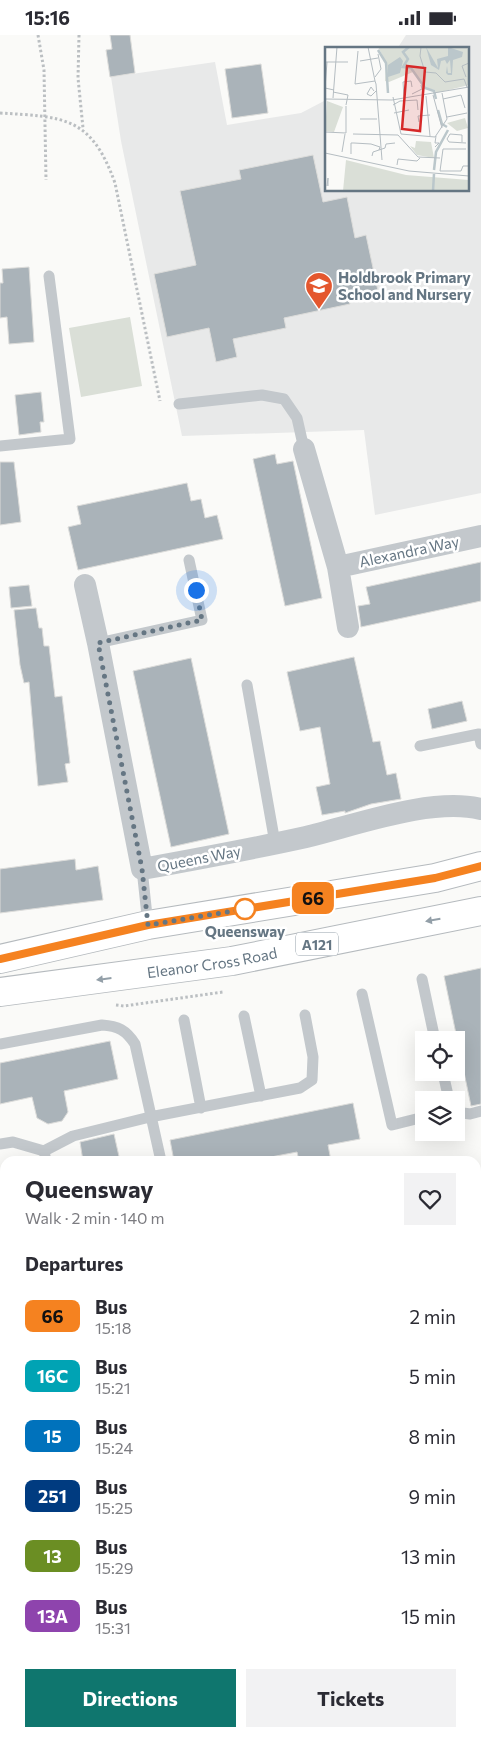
<!DOCTYPE html>
<meta charset="utf-8">
<style>
:root{--surface:#fff;--page:#f2f2f3;--text:#2b2b33;--muted:#7c7c81;--accent:#0f766e}
body{margin:0;font-family:Commissioner,sans-serif;background:var(--page);color:var(--text);height:100vh;display:flex;flex-direction:column;font-size:19px;white-space:nowrap}
*{box-sizing:border-box;margin:0}
p{font-size:16px;color:var(--muted)}
.icon{flex:none;width:28px;height:28px;fill:none;stroke:currentColor;stroke-width:2;stroke-linecap:round;stroke-linejoin:round}
.map{position:relative;flex:1;overflow:hidden}
.sheet{position:absolute;left:0px;top:1121px;width:481px;height:581px;display:flex;flex-direction:column;background:var(--surface);border-radius:15px 15px 0 0;box-shadow:0 5px 20px #0002}
.sheet>*{flex:none}
.badge{padding:0 10px;border-radius:8px;font-size:18px;line-height:32px}
.tools{position:absolute;left:415px;top:996px;display:grid;gap:10px}
.tools a{display:grid;place-items:center;width:50px;height:50px;border-radius:0px;background:var(--surface);box-shadow:0 5px 20px #0002;font-size:25px}
.you{position:absolute;width:25px;height:25px;margin:-12px;border:4px solid #fff;border-radius:50%;background:#1a73e8;box-shadow:0 0 0 8px #1a73e833}
.map>.badge{position:absolute;translate:-50% -50%;box-shadow:0 0 0 2px #fff}
h2{padding:0 25px;font-size:19px;line-height:45px}
.round{display:grid;place-items:center;flex:none;width:52px;height:52px;border-radius:0px;background:var(--page)}
.head{display:flex;align-items:center;justify-content:space-between;height:85px;padding:0 25px}
h1{font-size:24px;font-weight:700;line-height:38px}
.cta{display:flex;gap:10px;margin-top:auto;padding:10px 25px}
.cta a{flex:1;height:58px;border-radius:0px;background:var(--accent);color:#fff;font-size:20px;font-weight:700;line-height:58px;text-align:center}
.cta a+a{background:var(--page);color:var(--text)}
ul{padding:0;list-style:none}
li{display:flex;align-items:center;gap:15px;height:60px;padding:0 25px}
li div{flex:1}
li b{display:block;font-size:19px}
li em{font-style:normal}
li .badge{min-width:55px;font-weight:700;text-align:center}
.status{display:flex;justify-content:space-between;align-items:center;height:35px;padding:0 25px;background:var(--surface);direction:ltr}
.status svg{height:14px;fill:currentColor}
.map>svg:first-child{display:block}
.built{fill:#e8e9e9}
.green{fill:#dadfd7}
.lines{fill:none;stroke-linecap:round;stroke-linejoin:round}
.stream{stroke:#bbc7cb;stroke-width:8}
.building{fill:#aab3b9;stroke:#dcdcda}
.primary-casing{stroke:#b5babe;stroke-width:30}
.path{stroke:#bbbfc2;stroke-width:3;stroke-dasharray:2.5 2.5;stroke-linecap:butt}
.service{stroke:#c3c8cc;stroke-width:11}
.minor{stroke:#c3c8cc;stroke-width:22}
.primary{stroke:#fff;stroke-width:28}
.oneway{fill:#939fa8}
.line-casing{stroke:#fff;stroke-width:11}
.line{stroke:#f58220;stroke-width:8}
.walk{stroke:#657683;stroke-width:5;stroke-dasharray:0 9}
.stop-dot{fill:#fff;stroke:#f58220;stroke-width:2.5}
.labels{text-anchor:middle;dominant-baseline:central;stroke-width:5;stroke-linejoin:round;paint-order:stroke}
.shield{fill:#fff;stroke:#939fa8;stroke-width:1}
.shield-label{font-size:14px;font-weight:bold;fill:#657683}
.poi-label{font-size:15px;font-weight:bold;fill:#657683;stroke:#fff;text-anchor:start}
.street-label{font-size:15px;fill:#657683;stroke:#fff}
.stop-label{font-size:15px;font-weight:bold;fill:#657683;stroke:#fff}
.inset-river{fill:none;stroke:#bbc7cb;stroke-width:2.5}
.inset-road{fill:none;stroke:#b5bdc2;stroke-width:1}
.view{fill:#d62828;fill-opacity:0.15;stroke:#d62828;stroke-width:2.5}
.inset-edge{fill:none;stroke:#657683;stroke-width:2.5}
</style>
<div class="status"><b>15:16</b><svg viewBox="0 0 49 12"><path d="M0 12V9h3v3zM5 12V6h3v6zM10 12V3h3v9zM15 12V0h3v12zM26 1h20v11H26zM47 4h2v5h-2z"/></svg></div>
<div class="map">
<svg width="481" height="1702" viewBox="0 0 481 1702">
<rect width="100%" height="100%" fill="#fafaf8"/>
<path class="built" d="M406,0H481V458L375,480L364,395L182,401L121,106L111,42L215,27L227,90L301,78L326,65V155H467V14H397Z"/>
<path class="green" d="M130,282L142,351L81,362L69,293Z
M0,1242L5,1250V1698H476V1475L481,1474V1702H0Z"/>
<g class="lines">
<path class="stream" d="M0,1197L5,1204
M476,1653H481"/>
</g>
<path class="building" d="M110,0H130L135,38L110,42L106,15L112,14Z
M261,29L268,78L232,83L225,34Z
M313,120L323,167L347,162L355,203L366,200L378,256L348,262L350,269L284,283L286,293L233,304L237,322L216,327L209,293L167,302L154,239L196,230L180,156L241,144L239,135Z
M29,232L34,307L9,309L7,282L0,283V248H3L2,234Z
M41,357L44,387H40L41,397L19,400L15,360Z
M275,419L277,429L293,426L322,563L285,571L253,424Z
M0,427H14L21,487L0,490Z
M187,448L191,466L201,464L205,483L217,480L223,504L78,535L68,492L81,489L77,471Z
M481,527V566L361,592L358,571L370,569L366,552Z
M29,550L32,571L11,573L9,552Z
M36,573L39,593H42L44,611H49L55,662L62,661L70,728L65,729L68,747L38,751L29,647L24,648L20,630L14,575Z
M354,622L373,707L380,706L387,740L396,738L401,764L371,769L345,778V776L322,780L316,752L330,749L320,692L300,696L287,637Z
M191,623L229,799L171,812L133,636Z
M462,666L467,686L432,694L428,674Z
M75,824L76,835L98,831L103,865L0,878V834Z
M481,933V1069L471,1071L444,941Z
M110,1006L118,1044L64,1056L68,1077L62,1086L48,1089L37,1083L32,1062L0,1069V1028Z
M353,1068L360,1104L328,1110L331,1126H299L297,1117L250,1126H174L170,1105Z
M114,1099L120,1126H83L80,1107Z"/>
<g class="lines">
<defs>
<g id="primary">
<path d="M0,924L148,890L435,843L481,831"/>
<path id="s1" d="M0,957L232,926L481,876"/>
</g>
</defs>
<use href="#primary" class="primary-casing"/>
<path class="path" d="M38,0L44,35L46,145
M79,0L78,43L83,93
M0,78C64,82 91,81 115,148L160,366
M116,970L124,971L223,957
M0,1448H5
M143,1698V1702"/>
<path class="service" d="M179,369L262,360L284,364L297,383L304,414
M0,411L70,404L49,241
M98,608L202,585L189,525
M247,650L275,808
M420,711L479,699L481,709
M142,834L148,890
M422,944L435,1005
M362,959L392,1090L424,1082
M244,981L261,1061
M184,985L201,1073
M0,1009L102,990C118,991 126,995 135,1009L161,1126
M443,1038L449,1065
M456,1077L470,1079L481,1076
M0,1109L13,1107L44,1116
M46,1126L44,1116L73,1101L150,1082L300,1053L312,1045L313,1022L305,980
M476,1380L481,1390
M476,1446L481,1444
M0,1603L5,1608
M34,1698V1702"/>
<path class="minor" d="M304,414L338,532L348,592
M338,532L481,501
M85,550L98,608L142,834C197,824 252,814 306,802C356,790 431,762 481,774
M476,1324L481,1322"/>
<use href="#primary" class="primary"/>
</g>
<defs><path id="oneway-solid" d="M-6-.8H1V-3.2L6.5 0L1 3.2V.8H-6Z" transform="scale(1.25)"/></defs>
<g class="oneway">
<use href="#oneway-solid" transform="translate(433 885) rotate(170)"/>
<use href="#oneway-solid" transform="translate(104 944) rotate(173)"/>
</g>
<g class="lines">
<defs>
<path id="line" d="M0,924L148,890L435,843L481,831"/>
</defs>
<use href="#line" class="line-casing"/>
<use href="#line" class="line"/>
<path class="walk" d="M196,555L202,585L98,608L142,834L148,890L245,874"/>
</g>
<defs>
<symbol id="school-pin" viewBox="-11 -11 22 30"><path d="M0 17L-7.5 6A9.5 9.5 0 1 1 7.5 6Z" fill="#e4572e" stroke="#fff"/><path d="M0-5L7-2L0 1L-7-2ZM-4 1L0 2.5L4 1V4Q0 6-4 4Z" fill="#fff"/></symbol>
</defs>
<g fill-rule="evenodd">
<use href="#school-pin" x="303" y="235" width="32" height="43"/>
</g>
<circle class="stop-dot" cx="245" cy="874" r="10"/>
<g class="labels">
<rect class="shield" x="296" y="897.5" width="42" height="23" rx="4"/>
<g class="shield-label">
<text x="317" y="909">A121</text>
</g>
<g class="poi-label">
<text x="338" y="242">Holdbrook Primary<tspan x="338" dy="17">School and Nursery</tspan></text>
</g>
<g class="street-label">
<text transform="translate(409 516) rotate(-12)">Alexandra Way</text>
<text transform="translate(199 823) rotate(-11)">Queens Way</text>
<text stroke="none"><textPath href="#s1" startOffset="214">Eleanor Cross Road</textPath></text>
</g>
<g class="stop-label">
<text x="245" y="896">Queensway</text>
</g>
</g>
<g transform="translate(325 12)">
<rect width="144" height="144" fill="#fafaf8"/>
<path d="M53,0H141L144,3V38L111,46L110,43L100,41L88,25L64,35L60,34L61,15ZM2,54L18,60L9,85L0,84ZM140,71L143,81L132,84L122,76ZM91,94L106,95L109,111L92,108L85,99L90,101ZM21,113L81,128L144,133V144H18Z" fill="#dadfd7"/>
<path d="M101,0L113,21L112,12L123,9V0L138,5L137,10L128,13L127,28H123L121,26L122,19L123,26H126L125,13L122,17L120,13L116,14L114,23L106,18ZM75,10L78,14L75,26L63,30V18Z" fill="#bbc7cb"/>
<path class="inset-river" d="M84,0L78,5L83,12L78,20L86,21L100,41L109,44L111,52M53,3L61,16L63,46M113,63L117,77L122,80M109,123L111,105L123,83M108,144L109,127"/>
<path class="inset-road" d="M43,0L50,34M96,0L95,9L100,25L111,26L120,35L139,32L142,40M33,4L30,37L50,34L51,37L57,113M35,14L53,11M0,15H23M2,15L0,41L9,43M50,30L56,22L53,7M141,30L137,19L144,16M49,44L46,40L42,47L46,49L52,43M0,45V66M8,45L23,48L21,58M87,47L97,42L96,38M108,48L117,81M101,49L105,89M68,50L76,87L110,90L122,72L117,46M8,51L12,0M79,51L78,35L86,34L87,40M0,52L67,53L144,40M118,52L136,48L140,61M68,58L75,54L92,53L93,63M69,66L84,63M122,70L142,66M35,72H52M94,75L93,69L105,68M0,85L21,86V59M28,87L73,88L93,110L115,111M137,95V88L125,87L122,92L124,95L141,96M110,100L114,96H110L111,89M141,102H118L115,124H136L138,119H144M17,105L20,87M0,106L84,124L144,129M26,107V96H29L46,97L55,100L54,103M47,109L48,105L60,101L61,97L70,96M72,118L73,112L92,114L95,111M2,139L3,131V139"/>
<path class="view" d="M82,19L100,21L95,84L77,82Z"/>
<rect width="144" height="144" class="inset-edge"/>
</g>
</svg>
<div class="tools">
<a><svg class="icon" aria-label="locate" viewBox="0 0 24 24"><circle cx="12" cy="12" r="6"/><path d="M12 2v4M12 18v4M2 12h4M18 12h4"/></svg></a>
<a><svg class="icon" aria-label="layers" viewBox="0 0 24 24"><path d="M12 4l9 5-9 5-9-5zM3 14l9 5 9-5"/></svg></a>
</div>
<div class="you" style="left:196px;top:555px"></div>
<b class="badge" style="left:313px;top:863px;background:#f58220;color:#111">66</b>
<section class="sheet">
<div class="head"><div><h1>Queensway</h1><p>Walk · 2 min · 140 m</p></div><a class="round"><svg class="icon" aria-label="heart" viewBox="0 0 24 24"><path d="M12 20l-8-8c-3-5 5-10 8-4 3-6 11-1 8 4z"/></svg></a></div>
<h2>Departures</h2>
<ul>
<li><span class="badge" style="background:#f58220;color:#111">66</span><div><b>Bus</b><p>15:18</p></div><em>2 min</em></li>
<li><span class="badge" style="background:#00a3b4;color:#fff">16C</span><div><b>Bus</b><p>15:21</p></div><em>5 min</em></li>
<li><span class="badge" style="background:#0072bc;color:#fff">15</span><div><b>Bus</b><p>15:24</p></div><em>8 min</em></li>
<li><span class="badge" style="background:#003b80;color:#fff">251</span><div><b>Bus</b><p>15:25</p></div><em>9 min</em></li>
<li><span class="badge" style="background:#6b8e23;color:#fff">13</span><div><b>Bus</b><p>15:29</p></div><em>13 min</em></li>
<li><span class="badge" style="background:#8e44ad;color:#fff">13A</span><div><b>Bus</b><p>15:31</p></div><em>15 min</em></li>
</ul>
<div class="cta"><a>Directions</a><a>Tickets</a></div>
</section>
</div>
